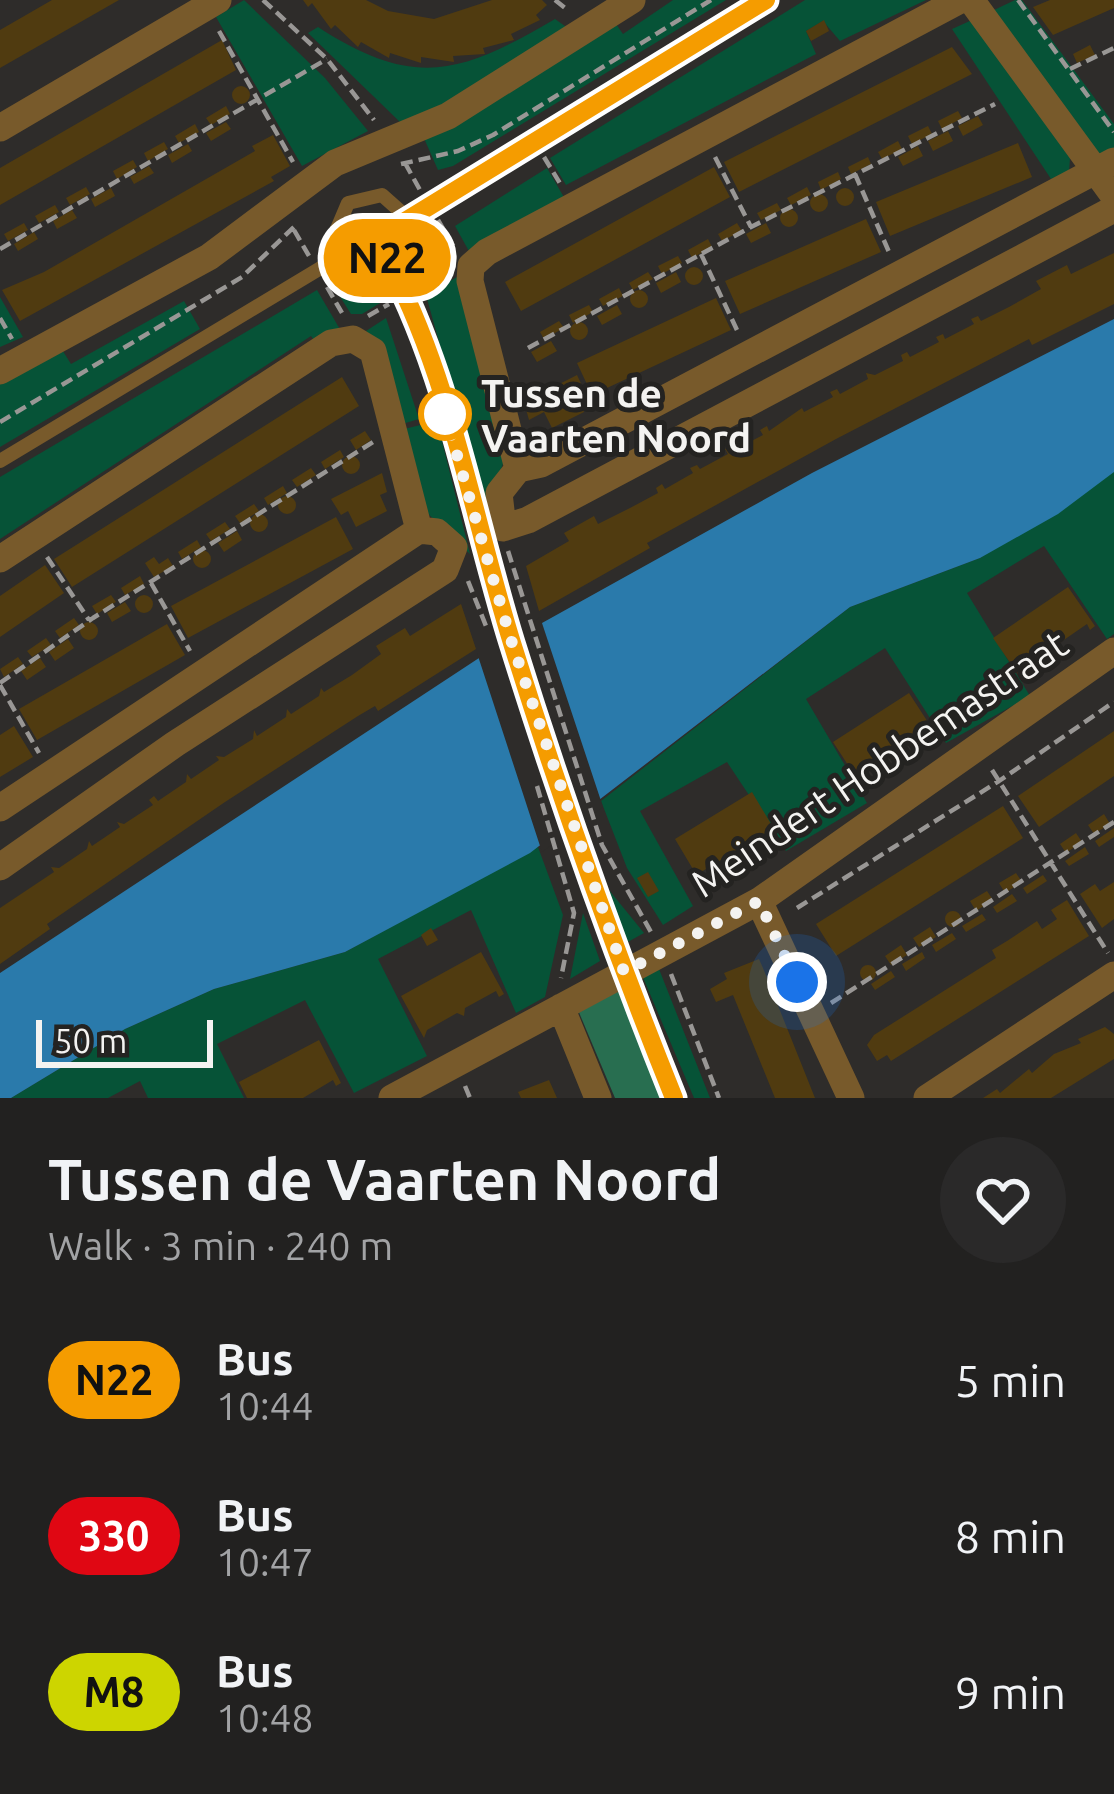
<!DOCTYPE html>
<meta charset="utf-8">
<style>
:root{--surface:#222120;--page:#2a2929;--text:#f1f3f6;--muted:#a2a3a5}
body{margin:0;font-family:Ubuntu,sans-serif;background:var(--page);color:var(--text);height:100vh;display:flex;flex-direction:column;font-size:45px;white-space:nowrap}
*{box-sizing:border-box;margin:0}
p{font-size:39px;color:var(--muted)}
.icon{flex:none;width:66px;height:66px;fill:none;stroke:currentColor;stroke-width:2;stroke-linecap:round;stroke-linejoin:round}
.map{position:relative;height:1098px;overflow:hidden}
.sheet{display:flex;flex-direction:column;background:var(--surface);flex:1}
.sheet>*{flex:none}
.badge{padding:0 24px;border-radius:39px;font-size:42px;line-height:78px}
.scale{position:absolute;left:36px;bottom:30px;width:177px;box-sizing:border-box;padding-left:12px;border:6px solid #f4f3f1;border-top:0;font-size:33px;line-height:42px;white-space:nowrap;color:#f4f3f1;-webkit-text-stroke:9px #242321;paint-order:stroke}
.you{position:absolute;width:60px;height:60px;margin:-30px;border:9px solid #fff;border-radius:50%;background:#1a73e8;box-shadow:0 0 0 18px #1a73e833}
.map>.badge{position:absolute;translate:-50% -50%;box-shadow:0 0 0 6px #fff}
.round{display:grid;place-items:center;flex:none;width:126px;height:126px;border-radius:63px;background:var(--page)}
.head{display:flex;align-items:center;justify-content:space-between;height:204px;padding:0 48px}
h1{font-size:57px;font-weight:700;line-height:90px}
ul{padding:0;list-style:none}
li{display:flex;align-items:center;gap:36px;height:156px;padding:0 48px}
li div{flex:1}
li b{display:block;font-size:45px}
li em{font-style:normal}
li .badge{min-width:132px;font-weight:700;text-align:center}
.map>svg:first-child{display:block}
.green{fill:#065337}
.forest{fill:#286e50}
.water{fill:#2a7aab}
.pier{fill:#2e2c2a}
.building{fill:#503b10}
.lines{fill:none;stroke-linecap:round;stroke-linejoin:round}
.path{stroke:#999795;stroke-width:4.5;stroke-dasharray:12 6;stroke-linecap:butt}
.service{stroke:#785a2b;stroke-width:14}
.minor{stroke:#785a2b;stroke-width:27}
.line-casing{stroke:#fff;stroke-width:27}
.line{stroke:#f59c00;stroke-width:18}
.walk{stroke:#f4f3f1;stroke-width:12;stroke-dasharray:0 21.6}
.stop-dot{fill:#fff;stroke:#f59c00;stroke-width:6}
.labels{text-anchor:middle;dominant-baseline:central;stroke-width:10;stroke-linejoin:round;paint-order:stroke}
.stop-label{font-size:39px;font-weight:bold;fill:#f4f3f1;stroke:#242321;text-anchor:start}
.street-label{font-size:39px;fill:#f4f3f1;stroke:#242321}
</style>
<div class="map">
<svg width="1114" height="1098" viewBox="0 0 1114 1098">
<rect width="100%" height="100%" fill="#2e2c2a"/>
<path class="green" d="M244,0L325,78L368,131L302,166L216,17Z
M673,0H726L453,166L438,170L423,136L616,24L623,34Z
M805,0H926L840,41L823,21L806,31L816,54L566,185L550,158Z
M1015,0H1022L1114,124V150L1101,156L992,11Z
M555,19L572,31L437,112L400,122L308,33L318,27C415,90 461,74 555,19Z
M972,20L1070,158L1069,172L1051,179L952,29Z
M547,168L565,199L470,253L455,226Z
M433,222L452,261L419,280L417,249Z
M462,274L506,455L486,512L426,295Z
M350,281L372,285L390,297L362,314H351L332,284Z
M317,290L341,331L316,343L311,336L0,539V477Z
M0,297L23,337L0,347Z
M184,301L200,329L0,447V380L61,348L71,364Z
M386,318L419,419L402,424L382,346L366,331Z
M437,421L470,554L423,509L404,429Z
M1114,471V634L1107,639L1044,546L967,593L1030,696L946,743L885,648L806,699L867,803L786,851L727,762L640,811L693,906L663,925L627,868L601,801L850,607L980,558Z
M538,847L563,915L545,997L516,1013L471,910L378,959L427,1056L354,1093L305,1000L217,1044L244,1098H148L140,1081L108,1098H11L125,1029L214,989L345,952Z
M609,890L644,933L626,943Z
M583,913L600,961L570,979Z
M659,969L710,1098H694L642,975Z"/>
<path class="forest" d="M618,991L661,1098H615L578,1010Z"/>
<path class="water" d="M1114,319V472L1058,514L980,558L850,607L530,853L345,952L214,989L125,1029L11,1098H0V973L479,658C508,660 524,644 542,623L812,473Z"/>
<path class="pier" d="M540,617L603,807L542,852L477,653H497Z"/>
<path class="building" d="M52,0H119L0,68V30Z
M303,0H366L388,11L434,19L492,0H542L547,5L536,15L540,20L511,34L514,40L483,48L485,54L453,56L454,62L421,57V63L390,53L389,58L361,42L358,47L335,25L331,29L312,3L308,7Z
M1050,0H1114V8L1053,35L1033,7Z
M824,20L829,31L811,41L806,31Z
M222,40L236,70L0,205V168Z
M1090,45L1095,55L1077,63L1073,54Z
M952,47L972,74L739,192L724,162Z
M232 95a9 9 0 1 1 18 0a9 9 0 1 1-18 0Z
M226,106L230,114L211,125L206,118Z
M958,111L962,118L942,129L938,121Z
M978,116L983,125L963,136L958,126Z
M226,122L231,129L211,141L206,133Z
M195,124L199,132L179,143L175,136Z
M928,126L932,134L912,144L908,136Z
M948,131L953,141L933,151L928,141Z
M273,135L290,166L271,177L274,181L20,321L2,290L44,272L255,151L252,146Z
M898,141L902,149L882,159L878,152Z
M164,142L168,149L148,161L144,153Z
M1018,143L1032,177L890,236L876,202Z
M188,144L192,151L172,163L168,155Z
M918,146L923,156L903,166L898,157Z
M868,157L871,164L851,174L848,167Z
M133,160L137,167L117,179L113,171Z
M149,166L154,173L134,184L130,177Z
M714,167L730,197L521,311L505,282Z
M838,172L841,179L821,190L818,182Z
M86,187L90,194L70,205L66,198Z
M807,187L811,195L791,205L787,198Z
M111,188L115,196L95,207L91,199Z
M836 197a9 9 0 1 1 18 0a9 9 0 1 1-18 0Z
M810 203a9 9 0 1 1 18 0a9 9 0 1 1-18 0Z
M777,203L781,210L761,220L757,213Z
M55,205L59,212L39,223L35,216Z
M780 218a9 9 0 1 1 18 0a9 9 0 1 1-18 0Z
M72,210L77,218L57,229L53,221Z
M866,219L881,252L740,314L725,281Z
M24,223L28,230L8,241L4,234Z
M737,223L742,231L722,241L718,234Z
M766,223L771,233L751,243L746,234Z
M34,232L38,239L18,251L14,244Z
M708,239L712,247L692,258L688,250Z
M1114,253V304L1032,345L1029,339L836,439L647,543L650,548L539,611L526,566L569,541L564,533L594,516L598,524L630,508L658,493L656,488L662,484L665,489L693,473L690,468L697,465L700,469L728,454L725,449L732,446L734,450L763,435L760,430L767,426L769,431L802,408L804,412L833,397L830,392L837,389L840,394L868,379L866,373L875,375L903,361L901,355L907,352L910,357L939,342L936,337L943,334L945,339L974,324L971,319L978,316L981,321L1009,307L1041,289L1036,281L1067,265L1071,274Z
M678,256L682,263L662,274L658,266Z
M685 276a9 9 0 1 1 18 0a9 9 0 1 1-18 0Z
M648,272L653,279L633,290L629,283Z
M676,272L681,282L661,293L656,283Z
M619,288L623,296L603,306L599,299Z
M630 299a9 9 0 1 1 18 0a9 9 0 1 1-18 0Z
M716,298L731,330L592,395L577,363Z
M589,305L593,312L573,323L569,315Z
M617,305L622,314L602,325L597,316Z
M559,321L564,328L544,339L540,332Z
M570 331a9 9 0 1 1 18 0a9 9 0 1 1-18 0Z
M551,341L557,351L537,362L531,352Z
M577,375L585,392L576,397L584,412L552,428L544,412L529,420L524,402Z
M342,377L359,406L72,587L54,559Z
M365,431L371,440L356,450L350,440Z
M340,450L344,457L325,469L321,462Z
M342 465a9 9 0 1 1 18 0a9 9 0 1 1-18 0Z
M311,468L316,475L297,487L292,480Z
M382,473L387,492L380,495L387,511L356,527L348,511L341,515L331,499Z
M283,486L287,493L268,505L264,498Z
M278 505a9 9 0 1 1 18 0a9 9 0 1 1-18 0Z
M254,504L259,511L240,523L235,516Z
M250 523a9 9 0 1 1 18 0a9 9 0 1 1-18 0Z
M336,517L353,549L188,638L171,606Z
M225,522L230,529L211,541L206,534Z
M237,531L242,540L224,552L218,543Z
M197,540L201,547L182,559L178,552Z
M193 559a9 9 0 1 1 18 0a9 9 0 1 1-18 0Z
M154,557L159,564L168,558L173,566L154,577L145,563Z
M45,565L64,593L0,637V596Z
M140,576L144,584L125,595L121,588Z
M1068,587L1095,626L1090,630L1087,624L1058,644V652L1050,649L1022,669L1020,677L993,638Z
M111,595L116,602L97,614L92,606Z
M135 604a9 9 0 1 1 18 0a9 9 0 1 1-18 0Z
M125,602L131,611L112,622L107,613Z
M461,604L476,649L378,711L375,706L358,716L225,802L47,924L50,929L0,964V908L54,872L51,867L59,868L87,849L89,841L92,846L120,827L117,822L124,824L153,805L149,800L154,796L158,801L186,782L187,774L191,779L219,760L216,756L224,757L253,739L254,730L257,736L286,717L287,709L291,714L319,696L321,688L324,692L352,675L381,654L376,646L405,628L410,636Z
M74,618L79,625L60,638L55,631Z
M80 631a9 9 0 1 1 18 0a9 9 0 1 1-18 0Z
M167,624L185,655L37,740L19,709Z
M46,638L51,645L32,657L27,651Z
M68,639L74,648L55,661L49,652Z
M18,657L23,664L4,677L0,669Z
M40,658L46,667L27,680L21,671Z
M909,693L935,733L927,731L898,750L901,755L893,761L890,755L860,774L864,779L859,782L833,742Z
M14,726L33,757L0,777V735Z
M1114,731V776L1039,827L1018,796Z
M752,792L777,834L769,831L739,849L743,854L734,859L731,854L701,872L705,877L700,881L675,839Z
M1003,806L1023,838L836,956L816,924Z
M1104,814L1110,824L1094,834L1088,825Z
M1114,828V837L1099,847L1095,841Z
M1076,833L1082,842L1066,853L1060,844Z
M1085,847L1089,854L1069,866L1065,861Z
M648,872L659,891L648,897L637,878Z
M1016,873L1022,882L1005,893L999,883Z
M1043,875L1047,881L1027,894L1023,888Z
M1114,882V919L1102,928L1080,894L1095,884L1100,891Z
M987,891L993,900L976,911L970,901Z
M1012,894L1017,901L997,913L993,907Z
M1067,900L1089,936L891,1061L887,1055L877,1061L867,1045L874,1035L996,958L992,950L1007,941L1037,921L1042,929L1057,919L1051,910Z
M945 919a8 8 0 1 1 16 0a8 8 0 1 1-16 0Z
M982,914L986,920L966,932L962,926Z
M930,927L936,937L919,947L913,938Z
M431,928L438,940L427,946L421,935Z
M952,933L956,939L936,952L932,945Z
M901,945L907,955L891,965L885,956Z
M481,952L504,994L499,997L496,991L465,1008L464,1016L457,1013L427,1030L424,1038L401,996Z
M922,952L925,958L906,971L902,964Z
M759,959L763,968L815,1098H775L733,995L716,1002L710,989L727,979L724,973Z
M860 973a8 8 0 1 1 16 0a8 8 0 1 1-16 0Z
M891,971L895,977L875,990L871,984Z
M1105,1027L1114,1034V1059L1051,1098H983L997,1089L1000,1093L1029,1069L1032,1073L1054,1054L1081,1043L1078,1039Z
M319,1040L341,1083L336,1086L333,1080L303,1098H247L239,1082Z
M549,1080L557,1098H521L518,1092Z"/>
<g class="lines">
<path class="path" d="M263,0L327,59L374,120
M555,0L569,11
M1018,0L1114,132
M219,31L293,162
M1070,69L1114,48
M544,157L561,185
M715,157L751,227
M405,163L420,190
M401,164L458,151L493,135L711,0
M855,174L889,252
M438,220L454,247
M294,230L309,256
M0,249L327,59
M701,254L737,330
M327,287L342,313
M420,287L446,271
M368,316L389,304
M0,318L12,339
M528,348L751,227L995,104
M0,422L242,277L294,227
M508,551L602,845L651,932
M47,557L89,620
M468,581L486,626
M151,583L190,651
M0,683L93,618L373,442
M0,685L39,753
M992,770L1108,953
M537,786L574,913L561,978
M797,908L999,781L1114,702
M671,974L719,1098
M831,1003L1114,822
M465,1086L470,1098"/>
<path class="service" d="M376,239C447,361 470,508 512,643C560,797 614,948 674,1098
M344,258L334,236L348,203L382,195L409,219
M0,461L766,0"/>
<path class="minor" d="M971,0L1114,196
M0,128L218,0
M1114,161L541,464L518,469L499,493L503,528L528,520L1114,209
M0,371L209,257L335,163L448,116L632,0
M518,469L470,281L471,266L487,252L960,0
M0,559L331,343L353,339L373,351L419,530
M0,808L419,530L437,532L454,547L445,570L175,744L0,867
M759,901L851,1098
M561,1007L598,1098
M392,1098L759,901L1114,651
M927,1098L1114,975"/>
</g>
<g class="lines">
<defs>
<path id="line" d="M674,1098C614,949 560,797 512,643C470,508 448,361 376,239L766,0"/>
</defs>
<use href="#line" class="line-casing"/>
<use href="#line" class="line"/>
<path class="walk" d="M445,414L511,640L624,972L759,901L797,982"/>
</g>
<circle class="stop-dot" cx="445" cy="414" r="24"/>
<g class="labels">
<g class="stop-label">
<text x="481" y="392">Tussen de<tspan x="481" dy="45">Vaarten Noord</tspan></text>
</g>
<g class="street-label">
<text transform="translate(879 763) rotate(-34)">Meindert Hobbemastraat</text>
</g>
</g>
</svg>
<div class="scale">50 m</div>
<div class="you" style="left:797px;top:982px"></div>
<b class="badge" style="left:387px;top:258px;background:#f59c00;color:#111">N22</b>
</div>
<section class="sheet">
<div class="head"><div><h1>Tussen de Vaarten Noord</h1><p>Walk · 3 min · 240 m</p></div><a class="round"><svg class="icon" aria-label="heart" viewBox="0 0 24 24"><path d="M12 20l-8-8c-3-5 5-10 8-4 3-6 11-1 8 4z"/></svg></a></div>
<ul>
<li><span class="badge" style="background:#f59c00;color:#111">N22</span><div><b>Bus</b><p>10:44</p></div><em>5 min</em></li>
<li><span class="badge" style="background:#e00713;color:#fff">330</span><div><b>Bus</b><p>10:47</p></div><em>8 min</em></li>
<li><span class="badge" style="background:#cdd500;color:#111">M8</span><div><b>Bus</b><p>10:48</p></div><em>9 min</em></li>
</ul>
</section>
